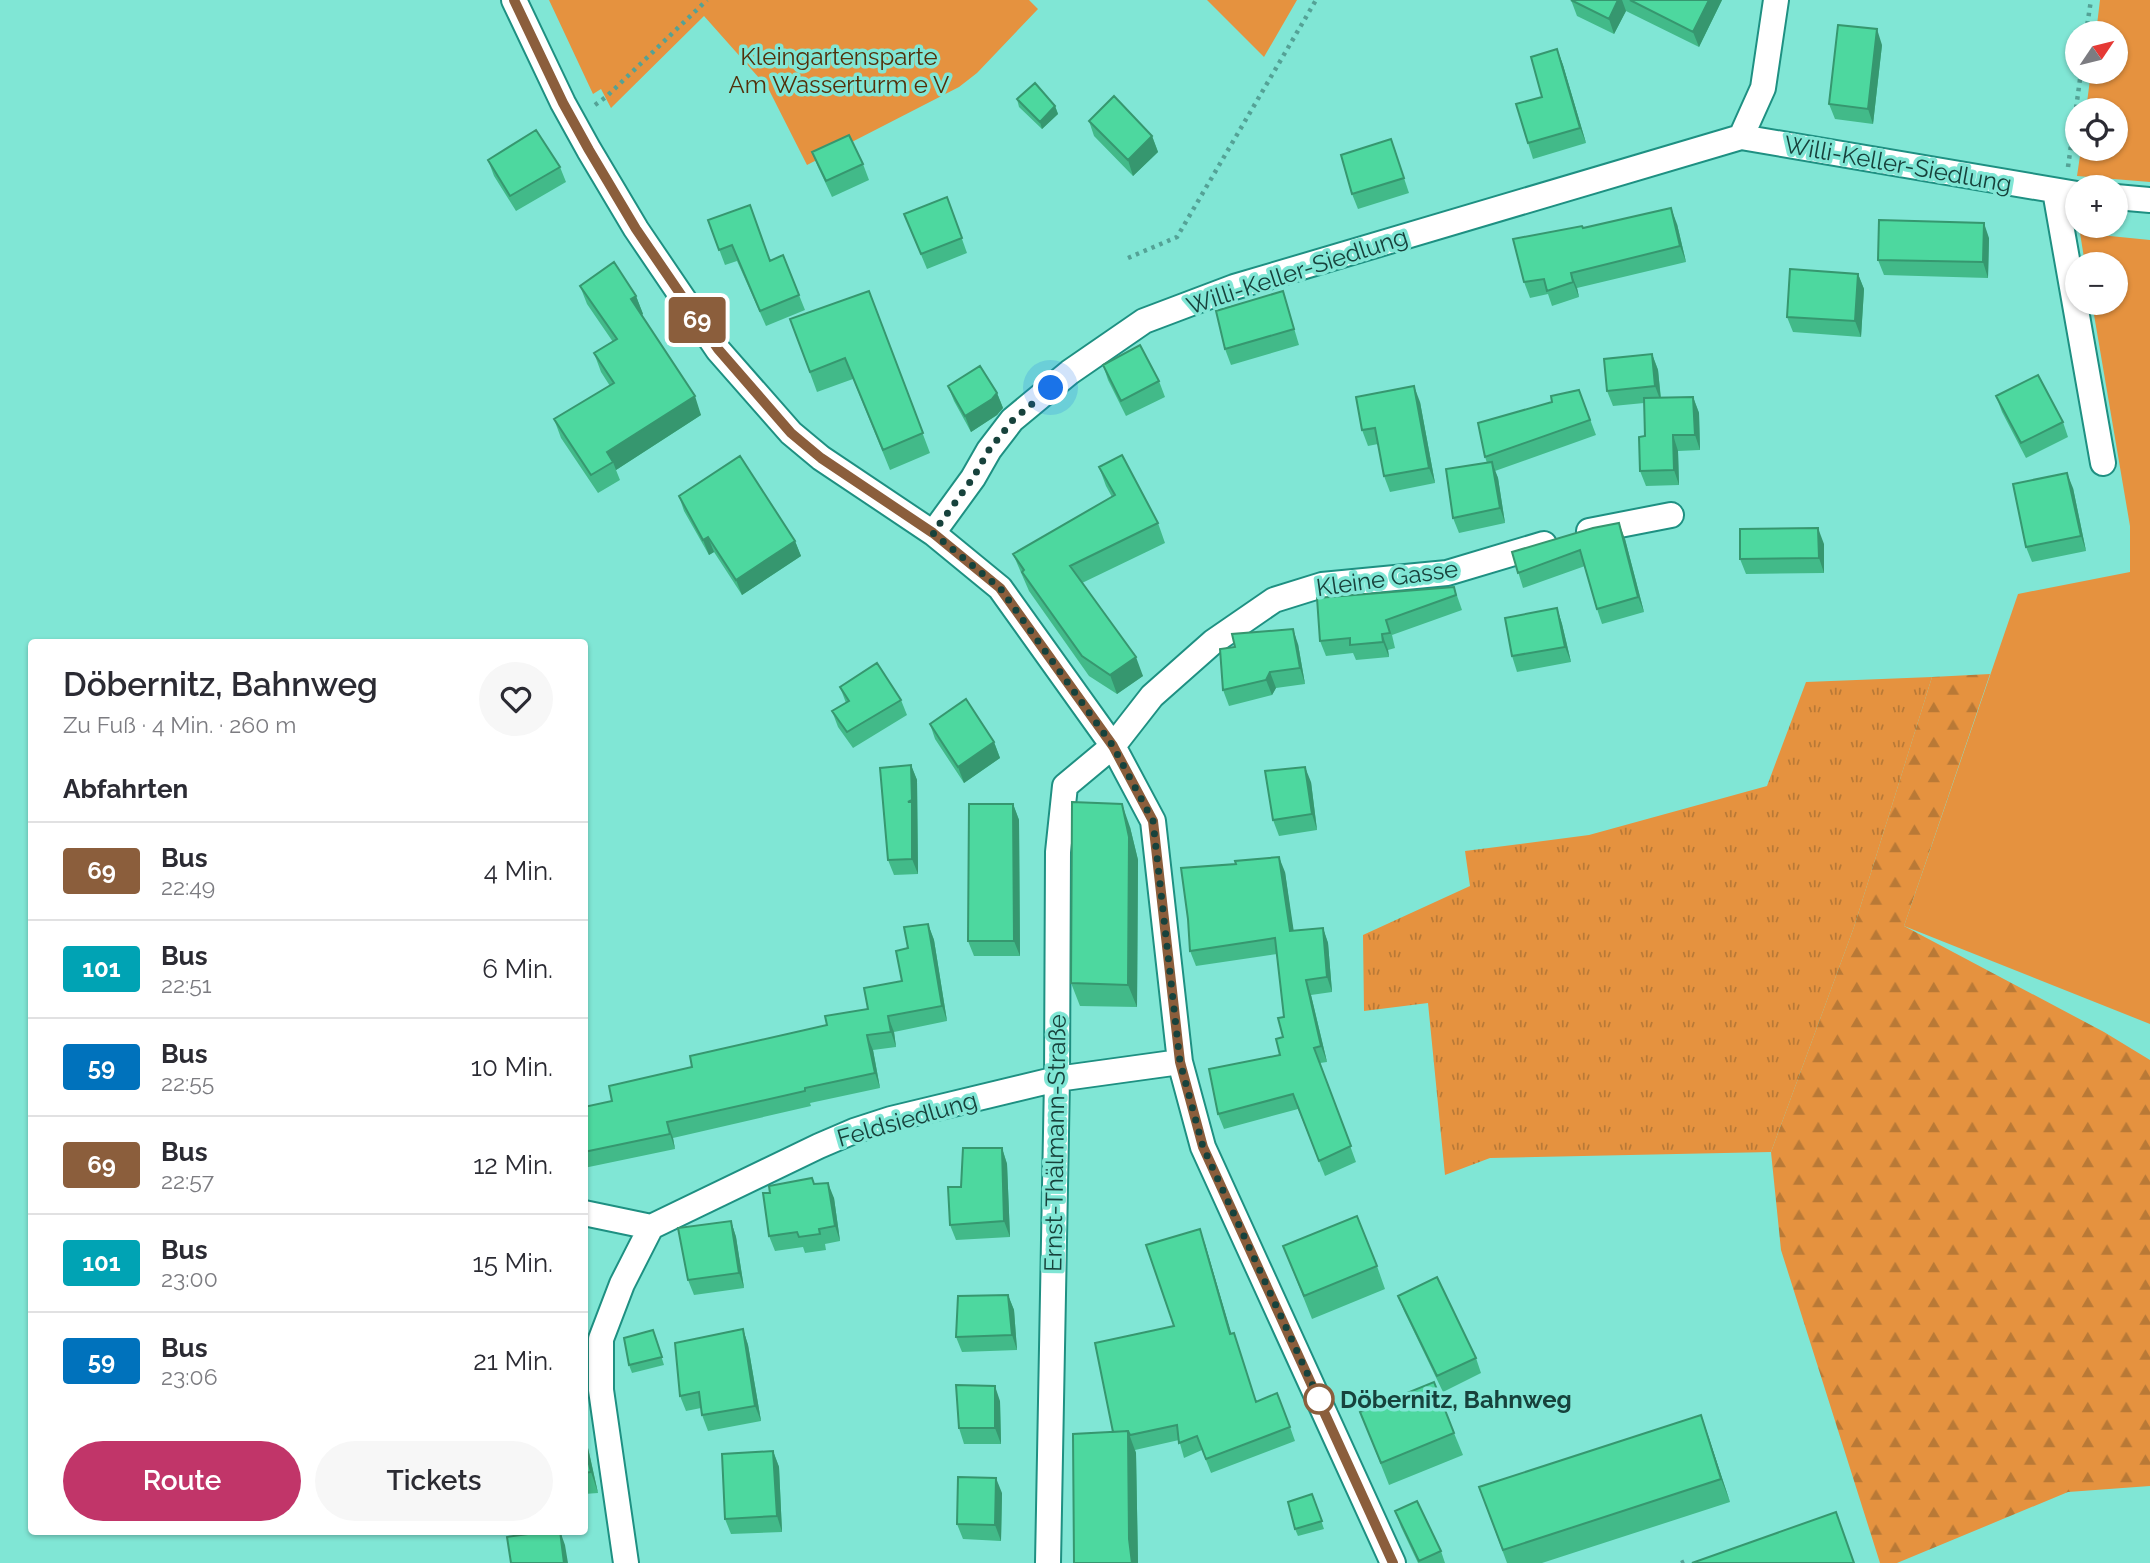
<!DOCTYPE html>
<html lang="de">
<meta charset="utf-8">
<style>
:root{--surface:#fff;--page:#f7f7f7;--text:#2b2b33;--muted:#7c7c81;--line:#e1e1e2;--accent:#c13569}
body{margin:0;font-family:Raleway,sans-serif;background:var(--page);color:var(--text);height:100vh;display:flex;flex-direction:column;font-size:26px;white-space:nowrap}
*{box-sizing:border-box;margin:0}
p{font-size:23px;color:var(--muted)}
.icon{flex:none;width:38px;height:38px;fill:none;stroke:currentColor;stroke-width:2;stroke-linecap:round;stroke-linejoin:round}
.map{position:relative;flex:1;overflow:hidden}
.side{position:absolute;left:28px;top:639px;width:560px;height:896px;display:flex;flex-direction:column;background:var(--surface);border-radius:7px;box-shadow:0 2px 5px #0004}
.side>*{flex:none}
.badge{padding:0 14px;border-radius:5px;font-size:24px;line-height:46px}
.needle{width:46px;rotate:55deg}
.fabs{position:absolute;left:2065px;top:21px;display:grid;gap:14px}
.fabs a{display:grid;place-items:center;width:63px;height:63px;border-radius:50%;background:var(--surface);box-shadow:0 2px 5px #0004;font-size:35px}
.you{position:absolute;width:35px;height:35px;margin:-18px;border:5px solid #fff;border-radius:50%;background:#1a73e8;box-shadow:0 0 0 10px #1a73e833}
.map>.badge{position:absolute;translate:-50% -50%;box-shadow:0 0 0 4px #fff}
h2{padding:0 35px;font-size:26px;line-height:63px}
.round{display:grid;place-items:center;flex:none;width:74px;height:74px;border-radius:37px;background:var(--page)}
.overview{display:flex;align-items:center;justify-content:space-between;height:119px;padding:0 35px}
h1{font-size:33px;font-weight:600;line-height:52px}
.cta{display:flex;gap:14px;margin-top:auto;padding:14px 35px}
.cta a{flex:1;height:80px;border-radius:42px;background:var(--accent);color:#fff;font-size:28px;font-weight:600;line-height:80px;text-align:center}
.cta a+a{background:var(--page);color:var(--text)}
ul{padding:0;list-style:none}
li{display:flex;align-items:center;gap:21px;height:98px;padding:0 35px;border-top:2px solid var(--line)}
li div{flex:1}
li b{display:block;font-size:26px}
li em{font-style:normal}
li .badge{min-width:77px;font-weight:700;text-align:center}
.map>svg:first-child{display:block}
.grass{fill:url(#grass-tufts)}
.forest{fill:url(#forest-firs)}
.garden{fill:#e5923f}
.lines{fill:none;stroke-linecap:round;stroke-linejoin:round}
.street-casing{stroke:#1e9082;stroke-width:28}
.path{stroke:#54a296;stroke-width:4.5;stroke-dasharray:3.5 5;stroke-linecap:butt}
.street{stroke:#fff;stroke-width:24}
.wall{fill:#42ba89}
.shaded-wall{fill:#36976f}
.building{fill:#4dd89f;stroke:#36976f;stroke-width:2}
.line-casing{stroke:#fff;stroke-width:16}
.line{stroke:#8b5e3c;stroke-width:10}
.walk{stroke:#17423c;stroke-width:7;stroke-dasharray:0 12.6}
.stop-dot{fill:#fff;stroke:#8b5e3c;stroke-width:3.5}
.labels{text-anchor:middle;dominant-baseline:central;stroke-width:7;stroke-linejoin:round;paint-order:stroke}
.park-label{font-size:24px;fill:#522f0a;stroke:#80e6d5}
.street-label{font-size:24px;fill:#17423c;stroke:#80e6d5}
.stop-label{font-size:24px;font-weight:bold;fill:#17423c;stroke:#80e6d5;text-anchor:start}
</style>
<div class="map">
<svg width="2150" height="1563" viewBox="0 0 2150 1563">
<defs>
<pattern id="grass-tufts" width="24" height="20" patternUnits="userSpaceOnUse" patternTransform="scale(1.75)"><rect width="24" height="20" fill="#e5923f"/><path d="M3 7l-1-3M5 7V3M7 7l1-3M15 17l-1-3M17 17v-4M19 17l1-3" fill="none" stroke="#b97936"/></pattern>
<pattern id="forest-firs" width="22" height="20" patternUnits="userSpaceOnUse" patternTransform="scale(1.75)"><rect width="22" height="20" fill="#e5923f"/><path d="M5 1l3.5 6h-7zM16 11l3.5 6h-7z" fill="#b97936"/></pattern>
</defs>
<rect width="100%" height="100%" fill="#80e6d5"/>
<path class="grass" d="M1932,677L1854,927L1771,1152L1490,1158L1445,1175L1428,1003L1364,1011L1363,935L1470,886L1465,851L1589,835L1767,786L1806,682Z"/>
<path class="forest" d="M1990,674L1904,926L2104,1032L2150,1060V1486L2068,1492L1897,1563H1880L1781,1250L1771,1152L1854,927L1932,677Z"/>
<path class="garden" d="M549,0H1029L1038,9L977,73L959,87L807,165L768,88L704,16L611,108L601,89L593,94Z
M1207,0H1297L1264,57Z
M2100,0H2150V182L2077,176L2081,149H2116V110H2086L2091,72H2116V33H2096Z
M2080,233L2150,240V1024L1904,926L2018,594L2130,572V526L2092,303H2116V264H2085Z"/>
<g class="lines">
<defs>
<path id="street" d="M514,0L563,103L589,150L636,229L718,350L791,433L821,458L933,533L1000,588L1113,746L1153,821L1180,1062L1203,1147L1393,1563
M1741,137L2077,194
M2055,191L2103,463
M2116,197L2150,200
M1589,531L1671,515
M933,533L973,478L989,450L1012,420L1070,372L1144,321L1234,287L1741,137L1763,88L1776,0
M584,1213L651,1227
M626,1563L601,1390V1339L622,1284L651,1227L819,1146L854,1131L891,1119L1057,1079L1180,1062
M1048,1563L1057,1079L1058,852L1065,786L1113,746L1152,696L1213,642L1274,600L1322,585L1447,573L1544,544"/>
</defs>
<use href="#street" class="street-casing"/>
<path class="path" d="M2086,33L2091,0
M595,105L606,97L707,0
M2068,167L2081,72
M1128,258L1177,237L1316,0
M1681,1563L1688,1560"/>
<use href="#street" class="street"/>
</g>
<path class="wall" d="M1571,0H1722L1699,47L1626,11L1614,34L1577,16Z
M1882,45L1873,124L1835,119L1829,104Z
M1557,49L1563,65L1586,143L1533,159L1528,143Z
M1017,99L1055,106L1058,114L1042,129L1019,107Z
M1089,121L1152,136L1158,152L1133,176L1094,136Z
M1391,139L1409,193L1358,209L1352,194Z
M812,152L863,164L869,180L832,197L818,167Z
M488,160L560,167L566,182L516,211L494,176Z
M947,197L967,253L927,269L904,214Z
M708,220L770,261L799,295L805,310L766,326L737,261L725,265Z
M1677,224L1686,262L1577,288L1579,297L1552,306L1548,294L1530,298L1524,282L1583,228Z
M1989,238L1988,278L1884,275L1878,260Z
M1858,274L1864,289L1861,337L1793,332L1787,317Z
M580,286L636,296L643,314L642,315L701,415L616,470L620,480L598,493L561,438L554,419L610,386L601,372L594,353L613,342L587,304Z
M869,291L930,453L890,470L853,379L817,392L790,319Z
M1283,291L1299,345L1231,365L1225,349Z
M1652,354L1658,370L1661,398L1693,397L1699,413L1700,450L1678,451L1679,485L1646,486L1640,471L1645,436L1644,403L1613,406L1607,391Z
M1103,365L1159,381L1165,397L1126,416L1108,380Z
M948,386L997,393L1003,408L997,415L971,432L954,401Z
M1579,390L1596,435L1495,471L1498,478L1505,523L1459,533L1453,518L1487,463L1485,457L1552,402Z
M1996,396L2063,422L2068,437L2026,458L2002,412Z
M1420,402L1435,483L1390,492L1384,476L1378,444L1368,446L1362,430Z
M1099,467L1158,523L1165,543L1082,583L1143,676L1117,694L1089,676L1029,591L1013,554L1112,497L1106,486Z
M2073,488L2086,551L2032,562L2026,547Z
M679,496L795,541L801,556L742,595L714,552L709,555L684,511Z
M1625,539L1644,612L1602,624L1597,609L1585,566L1523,588L1512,552Z
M1824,544V573L1746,574L1740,559Z
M1454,587L1462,610L1392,635L1395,648L1388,650L1389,657L1356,660L1353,653L1326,656L1320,641Z
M1557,608L1562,624L1571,662L1517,672L1512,656Z
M1298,644L1305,684L1276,688L1272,695L1229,706L1223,690Z
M840,687L901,700L907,715L853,748L838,727L832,711L846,703Z
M930,724L994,742L1000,758L964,783L935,739Z
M911,765L917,780L918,874L894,875L888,860Z
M1311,782L1317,830L1279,836L1273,820Z
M1013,804L1019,820L1020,956H974L968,941Z
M1130,827L1138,860L1137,1007L1080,1006L1071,983Z
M1285,872L1293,931L1323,928L1328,943L1332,992L1311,995L1327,1062L1320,1063L1356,1162L1325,1176L1298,1109L1224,1129L1218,1114L1280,1055L1283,1037L1284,1017L1277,954L1196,966L1190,951Z
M928,924L934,940L947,1021L894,1032L896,1047L873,1050L880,1088L810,1103L811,1106L673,1138L675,1149L584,1168V1107L612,1101L692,1067L827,1025L868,1009L902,981L908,948Z
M1002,1148L1007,1164L1010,1237L956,1240L950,1225L961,1187Z
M814,1184L834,1198L840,1241L825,1244L826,1250L805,1253L803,1247L775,1251L769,1236L770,1193Z
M731,1221L736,1237L744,1288L694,1295L688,1280Z
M1205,1244L1231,1334L1234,1333L1256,1402L1290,1427L1295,1441L1211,1473L1202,1450L1184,1458L1179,1440L1135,1450L1136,1453L1138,1563H1074L1174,1326Z
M1283,1246L1377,1266L1385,1289L1312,1319Z
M1008,1295L1014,1310L1017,1350L962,1352L956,1337Z
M1398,1296L1476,1358L1481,1373L1443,1392L1404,1311Z
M743,1329L748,1345L761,1421L708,1431L702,1415L701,1408L686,1411L680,1396Z
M653,1330L664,1365L632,1373L629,1365Z
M1000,1401L1001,1444H964L959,1428Z
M1360,1412L1454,1433L1463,1455L1389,1485Z
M1701,1415L1730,1502L1542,1563H1507L1479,1487Z
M584,1435L586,1439L598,1493L584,1494Z
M773,1451L779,1467L782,1532L731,1534L725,1519Z
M1002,1493L1001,1541L963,1539L957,1524Z
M1312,1494L1324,1529L1298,1536L1295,1529Z
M1395,1511L1441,1551L1445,1563H1418L1401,1527Z"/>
<path class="shaded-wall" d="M1618,0H1622L1626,11L1614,34L1609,19Z
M1709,0H1722L1699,47L1693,32Z
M1877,29L1882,45L1873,124L1868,109Z
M1557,49L1563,65L1586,143L1580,128Z
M1055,106L1058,114L1042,129L1040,122Z
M1152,136L1158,152L1133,176L1128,160Z
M1671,208L1677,224L1686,262L1680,246Z
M1984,223L1989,238L1988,278L1983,262Z
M1571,273L1577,288L1579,297L1573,282Z
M1858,274L1864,289L1861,337L1855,321Z
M636,296L643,314L638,317L631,299Z
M1652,354L1658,370L1661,402L1655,386Z
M1414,386L1420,402L1435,483L1429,468Z
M997,393L1003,408L997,415L971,432L965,416Z
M695,396L701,415L616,470L613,462L607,452Z
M1693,397L1699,413L1700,450L1695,435Z
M1673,435L1678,451L1679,485L1674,470Z
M1492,462L1498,478L1505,523L1500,508Z
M2067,473L2073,488L2086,551L2081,536Z
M1619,523L1625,539L1644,612L1638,597Z
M1818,528L1824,544V573L1819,558Z
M708,537L714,552L709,555L703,540Z
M795,541L801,556L742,595L736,580Z
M1557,608L1562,624L1571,662L1565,647Z
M1293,629L1298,644L1305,684L1300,668Z
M1382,634L1388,650L1389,657L1383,642Z
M1136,657L1143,676L1117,694L1110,675Z
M1270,672L1276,688L1272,695L1266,680Z
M994,742L1000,758L964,783L958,767Z
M911,765L917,780L918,874L912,859L908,802Z
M1305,767L1311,782L1317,830L1312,814Z
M1013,804L1019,820L1020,956L1014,941Z
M1122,804L1130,827L1138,860L1137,1007L1128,985Z
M1279,857L1285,872L1296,946L1290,931Z
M928,924L934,940L947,1021L942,1006Z
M1323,928L1328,943L1332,992L1327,977Z
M1306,980L1311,995L1327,1062L1321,1046Z
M888,1016L894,1032L896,1047L891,1032Z
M867,1035L873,1050L880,1088L875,1073Z
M667,1122L673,1138L675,1149L670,1134Z
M1002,1148L1007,1164L1010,1237L1004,1221Z
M828,1183L834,1198L840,1241L835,1226Z
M731,1221L736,1237L744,1288L739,1273Z
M1200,1229L1205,1244L1236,1349L1230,1334Z
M1008,1295L1014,1310L1017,1350L1012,1335Z
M743,1329L748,1345L761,1421L755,1406Z
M995,1386L1000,1401L1001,1444L995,1428Z
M1701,1415L1709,1438L1730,1502L1721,1479Z
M1128,1431L1136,1453L1138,1563H1132L1129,1539Z
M584,1435L586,1439L598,1493L591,1472L584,1444Z
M773,1451L779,1467L782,1532L777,1516Z
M996,1478L1002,1493L1001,1541L995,1525Z
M560,1531L565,1545L568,1563H564Z"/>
<path class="building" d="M1571,0H1618L1609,19Z
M1630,0H1709L1693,32Z
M1838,25L1877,29L1868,109L1829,104Z
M1557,49L1580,128L1528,143L1516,104L1542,97L1531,57Z
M1035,83L1055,106L1040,122L1017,99Z
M1114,96L1152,136L1128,160L1089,121Z
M536,130L560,167L510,196L488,160Z
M849,135L863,164L826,181L812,152Z
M1391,139L1404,178L1352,194L1341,155Z
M947,197L962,238L921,254L904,214Z
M750,205L770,261L783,255L799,295L760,311L732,245L719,250L708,220Z
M1671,208L1680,246L1571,273L1573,282L1547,291L1544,279L1524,282L1513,239L1582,226L1583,228Z
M1879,220L1984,223L1983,262L1878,260Z
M614,262L636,296L631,299L695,396L607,452L613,462L591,475L554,419L614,383L594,353L617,339L580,286Z
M1790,269L1858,274L1855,321L1787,317Z
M869,291L923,433L883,450L845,358L810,372L790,319Z
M1283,291L1294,329L1225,349L1216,311Z
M1140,345L1159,381L1121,401L1103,365Z
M1652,354L1655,386L1607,391L1604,359Z
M980,366L997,393L992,399L965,416L948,386Z
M2038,375L2063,422L2021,443L1996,396Z
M1414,386L1429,468L1384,476L1375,428L1362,430L1356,397Z
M1579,390L1590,420L1485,457L1478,423L1552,402L1551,396Z
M1693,397L1695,435H1673L1674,470L1640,471L1639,437L1645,436L1644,398Z
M1122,455L1158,523L1070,566L1136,657L1110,675L1082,656L1022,572L1024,570L1013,554L1115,495L1099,467Z
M740,456L795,541L736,580L708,537L703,540L679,496Z
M1492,462L1500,508L1453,518L1446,469Z
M2067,473L2081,536L2026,547L2013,484Z
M1619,523L1638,597L1597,609L1580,550L1518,573L1512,552L1593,528Z
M1818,528L1819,558L1740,559V529Z
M1454,587L1456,595L1386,620L1390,633L1382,634L1383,642L1350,645V638L1320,641L1317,598Z
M1557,608L1565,647L1512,656L1505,618Z
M1293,629L1300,668L1270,672L1266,680L1223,690L1220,649L1235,647L1232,634Z
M877,663L901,700L847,732L832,711L849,701L840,687Z
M966,699L994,742L958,767L930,724Z
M911,765L912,800L908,802H912V859L888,860L880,768Z
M1305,767L1312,814L1273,820L1265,771Z
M1072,802L1122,804L1129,837L1128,985L1071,983Z
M969,804H1013L1014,941H968Z
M1279,857L1290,931L1323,928L1327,977L1306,980L1321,1046L1314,1048L1351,1146L1319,1161L1293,1094L1218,1114L1209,1069L1280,1055L1276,1039L1283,1037L1278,1018L1284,1017L1275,938L1190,951L1188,919L1181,868L1236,864L1235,861Z
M928,924L942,1006L888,1016L891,1032L867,1035L875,1073L805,1088V1091L667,1122L670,1134L584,1152V1107L612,1101L609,1086L692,1067L690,1056L827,1025L825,1016L868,1009L864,988L902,981L896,951L908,948L904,927Z
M963,1148H1002L1004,1221L950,1225L948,1187H961Z
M812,1178L814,1184L828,1183L835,1226L819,1229L820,1234L799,1237L797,1232L769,1236L763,1193H770L769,1186Z
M1357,1216L1377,1266L1304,1296L1283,1246Z
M731,1221L739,1273L688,1280L678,1228Z
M1200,1229L1230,1334L1234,1333L1256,1402L1277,1393L1290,1427L1206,1459L1197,1436L1179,1443L1177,1425L1130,1435L1128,1431L1113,1432L1095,1343L1174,1326L1146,1245Z
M1437,1277L1476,1358L1437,1376L1398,1296Z
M1008,1295L1012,1335L956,1337L958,1296Z
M743,1329L755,1406L702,1415L699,1392L680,1396L675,1343Z
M653,1330L662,1357L629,1365L624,1338Z
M1434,1382L1454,1433L1381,1463L1360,1412Z
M956,1385L995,1386V1428H959Z
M1701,1415L1721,1479L1503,1550L1479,1487Z
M1128,1431L1129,1539L1132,1563H1074L1073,1434Z
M584,1444L591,1472L584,1473Z
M773,1451L777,1516L725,1519L722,1454Z
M958,1477L996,1478L995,1525L957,1524Z
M1312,1494L1322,1521L1295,1529L1288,1502Z
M1417,1501L1441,1551L1419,1561L1395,1511Z
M1836,1512L1854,1563H1692Z
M550,1531H560L564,1563H511L507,1537Z"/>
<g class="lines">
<defs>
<path id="line" d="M514,0L563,103L589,150L636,229L718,349L791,433L821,458L933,533L1000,588L1113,746L1153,821L1180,1062L1203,1147L1393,1563"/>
</defs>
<use href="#line" class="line-casing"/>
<use href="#line" class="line"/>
<path class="walk" d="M1051,388L1013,420L989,450L973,478L933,533L1000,588L1113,746L1153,821L1180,1062L1203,1147L1319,1399"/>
</g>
<circle class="stop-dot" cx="1319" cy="1399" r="14"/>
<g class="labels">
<g class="park-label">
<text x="839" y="56">Kleingartensparte<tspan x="839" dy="28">Am Wasserturm e V</tspan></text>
</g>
<g class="street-label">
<text transform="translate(1898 164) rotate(10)">Willi-Keller-Siedlung</text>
<text transform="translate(1297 271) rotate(-18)">Willi-Keller-Siedlung</text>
<text transform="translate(1387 578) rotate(-8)">Kleine Gasse</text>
<text transform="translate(907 1119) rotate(-16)">Feldsiedlung</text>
<text transform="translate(1055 1143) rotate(-89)">Ernst-Thälmann-Straße</text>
</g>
<g class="stop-label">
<text x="1340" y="1399">Döbernitz, Bahnweg</text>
</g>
</g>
</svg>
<div class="fabs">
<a><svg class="needle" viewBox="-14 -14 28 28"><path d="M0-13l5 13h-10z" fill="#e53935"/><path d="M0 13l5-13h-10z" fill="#7c7c81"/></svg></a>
<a><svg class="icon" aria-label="locate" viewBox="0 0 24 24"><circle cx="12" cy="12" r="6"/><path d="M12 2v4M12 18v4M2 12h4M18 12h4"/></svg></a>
<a>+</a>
<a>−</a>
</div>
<div class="you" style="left:1051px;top:388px"></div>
<b class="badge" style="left:697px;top:320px;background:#8b5e3c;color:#fff">69</b>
<section class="side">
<div class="overview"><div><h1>Döbernitz, Bahnweg</h1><p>Zu Fuß · 4 Min. · 260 m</p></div><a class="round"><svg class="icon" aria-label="heart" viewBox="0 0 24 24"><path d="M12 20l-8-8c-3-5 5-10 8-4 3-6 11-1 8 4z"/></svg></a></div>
<h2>Abfahrten</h2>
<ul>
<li><span class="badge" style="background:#8b5e3c;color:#fff">69</span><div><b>Bus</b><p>22:49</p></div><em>4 Min.</em></li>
<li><span class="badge" style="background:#00a3b4;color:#fff">101</span><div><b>Bus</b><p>22:51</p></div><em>6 Min.</em></li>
<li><span class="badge" style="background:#0072bc;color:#fff">59</span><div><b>Bus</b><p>22:55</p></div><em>10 Min.</em></li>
<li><span class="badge" style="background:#8b5e3c;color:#fff">69</span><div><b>Bus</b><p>22:57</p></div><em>12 Min.</em></li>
<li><span class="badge" style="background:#00a3b4;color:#fff">101</span><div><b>Bus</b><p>23:00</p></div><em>15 Min.</em></li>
<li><span class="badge" style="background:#0072bc;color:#fff">59</span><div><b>Bus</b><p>23:06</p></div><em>21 Min.</em></li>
</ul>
<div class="cta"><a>Route</a><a>Tickets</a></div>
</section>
</div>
